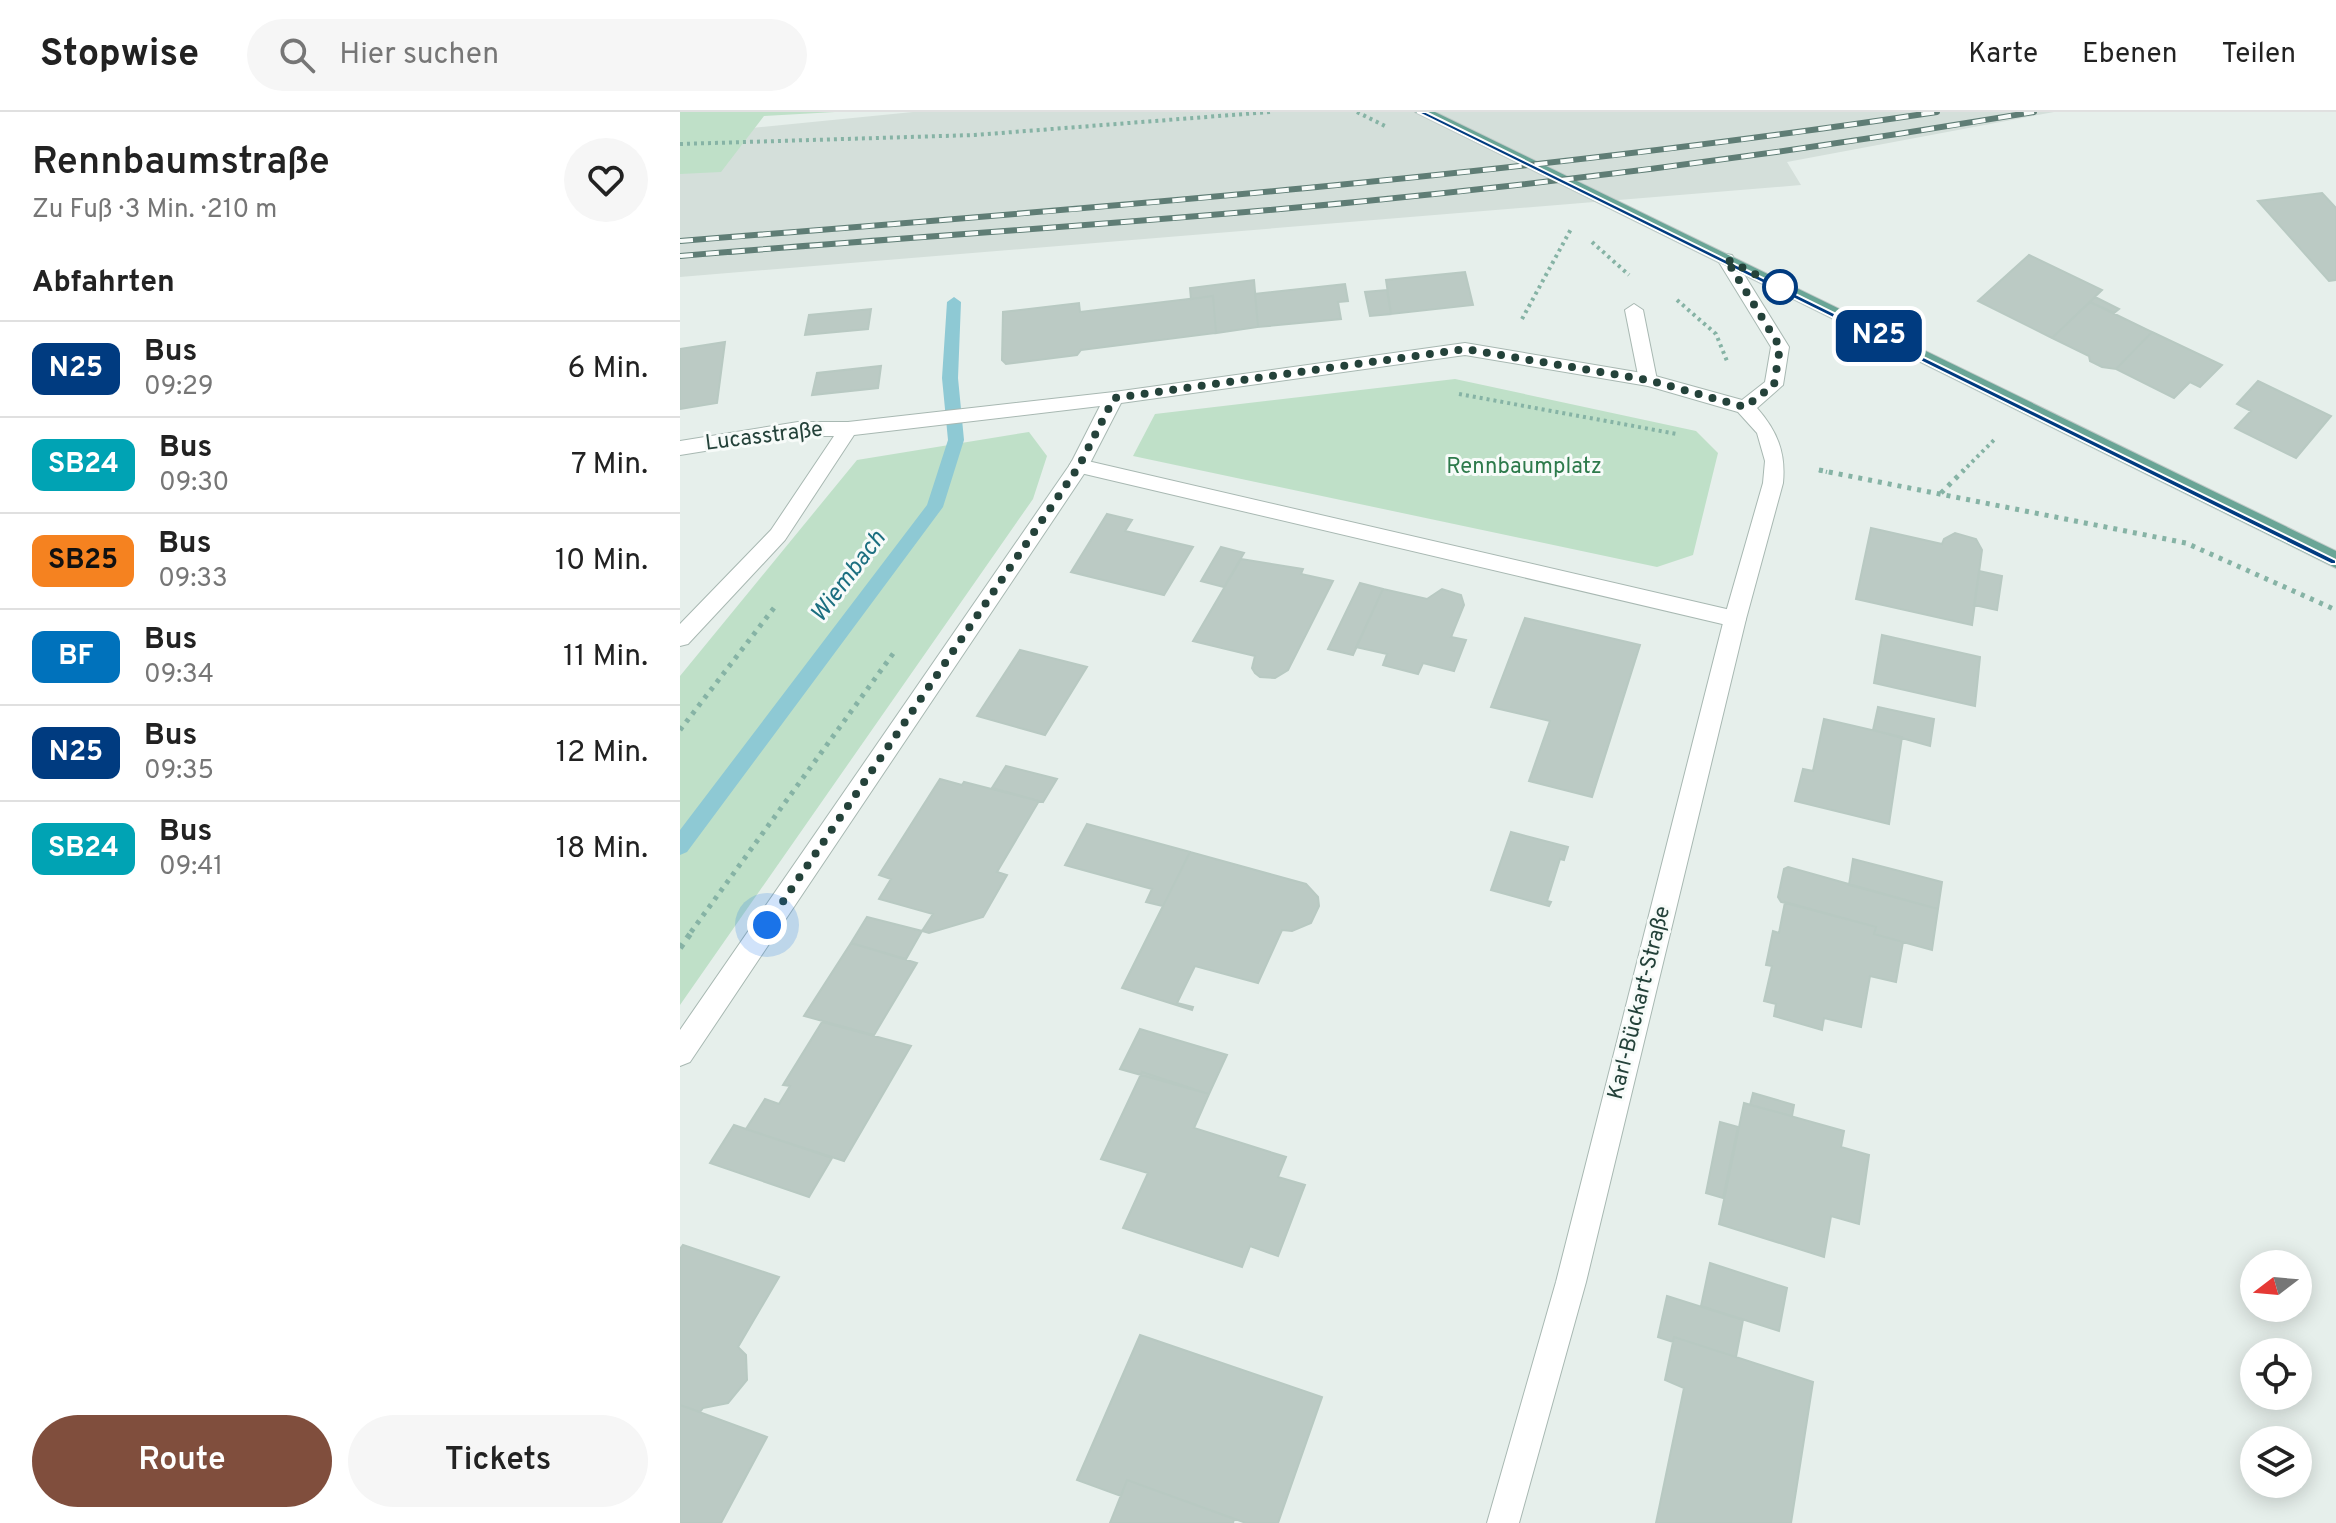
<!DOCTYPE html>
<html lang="de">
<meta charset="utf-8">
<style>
:root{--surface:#fff;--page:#f6f6f6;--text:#222;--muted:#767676;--line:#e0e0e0;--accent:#804e3d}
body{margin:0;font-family:Overpass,sans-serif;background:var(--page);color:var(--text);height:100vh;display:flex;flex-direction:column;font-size:30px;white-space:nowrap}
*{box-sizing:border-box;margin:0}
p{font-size:26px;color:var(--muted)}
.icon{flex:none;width:44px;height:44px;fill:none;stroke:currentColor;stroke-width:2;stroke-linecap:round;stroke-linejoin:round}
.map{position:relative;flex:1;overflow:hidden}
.panel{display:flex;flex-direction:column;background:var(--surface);width:680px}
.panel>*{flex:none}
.badge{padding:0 16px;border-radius:12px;font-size:28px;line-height:52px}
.needle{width:52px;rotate:254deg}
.tools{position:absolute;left:1560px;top:1138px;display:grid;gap:16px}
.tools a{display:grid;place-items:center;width:72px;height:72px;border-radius:50%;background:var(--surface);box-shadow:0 4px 20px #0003;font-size:40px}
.you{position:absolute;width:40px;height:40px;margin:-20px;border:6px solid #fff;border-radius:50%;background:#1a73e8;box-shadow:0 0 0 12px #1a73e833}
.map>.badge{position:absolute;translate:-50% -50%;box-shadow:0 0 0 4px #fff}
h2{padding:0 32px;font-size:30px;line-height:72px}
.round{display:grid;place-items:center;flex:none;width:84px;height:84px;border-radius:42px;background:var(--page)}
.headline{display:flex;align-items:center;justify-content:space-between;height:136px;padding:0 32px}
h1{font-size:38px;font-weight:600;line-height:60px}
.button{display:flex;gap:16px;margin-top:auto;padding:16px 32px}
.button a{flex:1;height:92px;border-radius:48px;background:var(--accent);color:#fff;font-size:32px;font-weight:600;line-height:92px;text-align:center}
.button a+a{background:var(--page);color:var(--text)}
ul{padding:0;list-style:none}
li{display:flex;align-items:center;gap:24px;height:96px;padding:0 32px;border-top:2px solid var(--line)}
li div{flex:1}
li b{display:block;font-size:30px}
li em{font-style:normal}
li .badge{min-width:88px;font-weight:700;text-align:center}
header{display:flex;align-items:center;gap:48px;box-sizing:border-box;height:112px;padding:0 40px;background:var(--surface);border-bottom:2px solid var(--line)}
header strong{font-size:38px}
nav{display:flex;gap:44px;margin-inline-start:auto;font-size:28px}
.search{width:560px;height:72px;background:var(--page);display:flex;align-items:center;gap:20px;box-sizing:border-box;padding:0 28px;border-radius:44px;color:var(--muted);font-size:30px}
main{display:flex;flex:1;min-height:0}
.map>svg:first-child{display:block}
.built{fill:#d4dfda}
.green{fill:#bfe0c8}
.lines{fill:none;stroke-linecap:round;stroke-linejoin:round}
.stream{fill:#8ec9d4;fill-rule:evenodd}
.building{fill:#bbcac4;stroke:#b8c9c2;stroke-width:2}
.service-casing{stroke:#a8b8b2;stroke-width:2}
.minor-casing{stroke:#a8b8b2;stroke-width:2}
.primary-casing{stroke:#c2cac8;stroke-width:2}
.path-far2{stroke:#86b3a5;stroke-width:4;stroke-dasharray:3 4;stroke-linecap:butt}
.path-far1{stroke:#86b3a5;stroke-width:5;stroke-dasharray:4 6;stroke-linecap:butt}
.path{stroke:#86b3a5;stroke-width:6;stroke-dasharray:5 7;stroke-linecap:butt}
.service{fill:#fff;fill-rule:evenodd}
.minor{fill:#fff;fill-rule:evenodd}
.primary{fill:#6aa596;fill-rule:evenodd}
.rail-casing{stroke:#5f7d75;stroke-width:6}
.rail{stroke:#f7fbf9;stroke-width:4;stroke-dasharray:13;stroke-linecap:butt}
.line{fill:#003b80;stroke:#fff;stroke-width:2}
.walk{stroke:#24423a;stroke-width:8;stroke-dasharray:0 14.4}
.stop-dot{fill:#fff;stroke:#003b80;stroke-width:4}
.labels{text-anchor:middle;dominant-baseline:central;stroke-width:6;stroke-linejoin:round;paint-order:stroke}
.street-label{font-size:22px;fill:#24423a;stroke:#f7fbf9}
.park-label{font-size:22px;fill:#2d7a4b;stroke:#f7fbf9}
.water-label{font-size:24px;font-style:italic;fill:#1c6f80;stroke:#f7fbf9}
</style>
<header>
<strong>Stopwise</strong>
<div class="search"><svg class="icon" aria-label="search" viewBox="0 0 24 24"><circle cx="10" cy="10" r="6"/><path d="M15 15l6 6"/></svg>Hier suchen</div>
<nav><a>Karte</a><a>Ebenen</a><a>Teilen</a></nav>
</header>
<main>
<section class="panel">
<div class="headline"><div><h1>Rennbaumstraße</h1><p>Zu Fuß · 3 Min. · 210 m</p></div><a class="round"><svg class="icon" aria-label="heart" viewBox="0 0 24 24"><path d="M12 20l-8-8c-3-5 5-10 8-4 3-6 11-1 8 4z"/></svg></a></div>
<h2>Abfahrten</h2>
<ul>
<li><span class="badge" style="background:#003b80;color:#fff">N25</span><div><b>Bus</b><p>09:29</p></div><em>6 Min.</em></li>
<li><span class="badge" style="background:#00a3b4;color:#fff">SB24</span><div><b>Bus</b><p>09:30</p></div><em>7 Min.</em></li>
<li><span class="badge" style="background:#f58220;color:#111">SB25</span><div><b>Bus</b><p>09:33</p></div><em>10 Min.</em></li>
<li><span class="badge" style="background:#0072bc;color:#fff">BF</span><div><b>Bus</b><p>09:34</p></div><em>11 Min.</em></li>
<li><span class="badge" style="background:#003b80;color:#fff">N25</span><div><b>Bus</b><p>09:35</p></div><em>12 Min.</em></li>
<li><span class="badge" style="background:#00a3b4;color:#fff">SB24</span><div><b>Bus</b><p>09:41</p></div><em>18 Min.</em></li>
</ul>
<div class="button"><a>Route</a><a>Tickets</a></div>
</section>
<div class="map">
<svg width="1656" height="1411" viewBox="0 0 1656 1411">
<rect width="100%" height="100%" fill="#e6efeb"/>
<path class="built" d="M233,0H1374L1107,50L1121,73L0,165V23Z"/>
<path class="green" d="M0,0H155L84,4L41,60L0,62Z
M775,267L1016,319L1038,341L1013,443L977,455L453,344L475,302Z
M349,320L367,344L353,387L0,893V564L177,348Z"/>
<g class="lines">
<path class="stream" d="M274,185L281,190L278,266L284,328L263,395L7,740L0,743V718L247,393L268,328L262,266L267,190Z"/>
</g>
<path class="building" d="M1642,81L1656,96V168L1649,169L1578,89Z
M1349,143L1422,178L1372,226L1298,189Z
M785,160L793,193L711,202L706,168Z
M574,168L578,215L536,221L533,184L511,187L510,176Z
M665,172L668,189L658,190L661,207L578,215L575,182Z
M707,178L711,202L690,204L685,180Z
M533,184L536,221L401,238L397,243L326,252L322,248L323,200L399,191L400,200Z
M1415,185L1439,197L1434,201L1410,190Z
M1410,190L1472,220L1436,257L1422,255L1410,249L1409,244L1372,226Z
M191,197L188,217L125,223L129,203Z
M1472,220L1542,253L1520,275L1510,270L1494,286L1436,257Z
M45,230L37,291L0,297V237Z
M201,254L198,276L132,283L137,261Z
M1578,269L1651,304L1616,346L1555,316L1571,299L1557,292Z
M427,402L452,408L445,419L513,435L484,483L391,460Z
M1191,416L1262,432L1264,427L1275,421L1296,427L1302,438L1292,513L1176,487Z
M541,435L564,441L544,475L521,469Z
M561,447L623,457L621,462L653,469L608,558L595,566L580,565L575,561L572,556L575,544L513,529Z
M1299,459L1322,464L1317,498L1294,493Z
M680,471L703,477L673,543L648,537Z
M703,477L747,487L762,477L781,483L784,493L771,525L786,528L774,559L743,551L738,562L703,553L707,542L676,535Z
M845,506L960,533L912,685L849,669L870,609L811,595Z
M1202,523L1300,545L1295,594L1194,571Z
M340,538L407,555L365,623L297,604Z
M1198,595L1254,607L1250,634L1193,618Z
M1144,607L1222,625L1209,712L1115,689L1123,657L1133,659Z
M326,654L377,667L363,690L312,676Z
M260,667L282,673L284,670L359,689L317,760L327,763L303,805L249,821L242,819L253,802L199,787L211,767L199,763Z
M407,712L510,740L483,794L466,790L472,777L385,753Z
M831,720L888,735L884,748L880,747L867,789L871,790L869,794L811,778Z
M510,740L626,772L638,785L639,794L631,811L612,819L602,818L578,871L515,854L497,891L513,895L512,898L442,876Z
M1173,747L1262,770L1258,797L1169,773Z
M1108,755L1258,797L1252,838L1194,822L1196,815L1101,790L1098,785L1104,757Z
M1105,790L1196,815L1194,822L1223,830L1216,870L1190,864L1181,915L1144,906L1142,918L1094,904L1096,892L1084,889L1092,854L1086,853L1093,819L1099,821Z
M187,805L242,819L226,847L171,831Z
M171,831L237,851L194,923L124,904Z
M142,910L231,934L164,1049L66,1017L85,987L99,992L110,974L103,973Z
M460,917L547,943L529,982L440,957Z
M462,960L529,982L514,1016L606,1045L598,1065L625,1073L598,1144L570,1134L562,1155L443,1116L468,1061L421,1047Z
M1073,981L1114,993L1112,1004L1070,993Z
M1064,991L1164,1019L1161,1035L1189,1043L1179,1112L1151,1104L1144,1145L1039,1112Z
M1040,1010L1058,1015L1043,1086L1026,1081Z
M54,1013L152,1046L129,1085L30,1051Z
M3,1133L99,1165L58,1235L66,1243L67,1268L48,1291L23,1296L20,1300L0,1293V1137Z
M1030,1151L1107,1176L1099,1219L1021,1194Z
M987,1184L1063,1208L1056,1245L994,1225L993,1230L978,1225Z
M460,1223L642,1285L598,1411H566L447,1368L441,1384L397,1368Z
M994,1225L1133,1270L1111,1411H976L1004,1276L985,1268Z
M0,1293L87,1325L41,1411H0Z
M447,1368L554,1407L553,1411H430Z"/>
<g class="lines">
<defs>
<path id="service" d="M954,192L963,198L977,268L968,274L959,268L945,198Z
M399,347L1055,499L1063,501L1066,507L1063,513L1055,515L392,359L389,354L392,349Z"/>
<path id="minor" d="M1046,142L1052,143L1109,235L1103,273L1077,296C1097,319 1106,340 1103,371L1066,507L906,1170L839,1411H807L876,1170L1044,507L1083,371L1085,349L1077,321L1058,300L968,274L785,243L441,291L406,359L10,950L0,954V918L391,351L420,294L174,323L105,428L8,532L0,534V512L91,418L154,324H118L0,343V329L118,310H168L434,280L785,231L968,262L1062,288L1085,270L1091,235L1037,147Z"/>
<path id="primary" d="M735,0H755L1656,439V456Z"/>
</defs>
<use href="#service" class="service-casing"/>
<use href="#minor" class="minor-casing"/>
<use href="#primary" class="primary-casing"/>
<path class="path-far2" d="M677,0L705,14
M0,32L295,23L590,0
M912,130L949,163
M997,188L1036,222L1047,249
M842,207L891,117
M779,282L997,322
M1139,358L1147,360
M1282,360L1316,326"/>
<path class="path-far1" d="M1139,358L1506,431L1656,498
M1261,381L1284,358
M0,618L97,492
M11,820L215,539"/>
<path class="path" d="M0,836L13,818"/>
<use href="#service" class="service"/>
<use href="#minor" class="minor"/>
<use href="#primary" class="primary"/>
<defs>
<path id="rail" d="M0,129C420,96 840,63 1257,0
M0,144C225,125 451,112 676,90C903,68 1129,38 1354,0"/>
</defs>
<use href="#rail" class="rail-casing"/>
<use href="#rail" class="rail"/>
</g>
<path class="line" d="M737,0H746L1656,448V452H1651Z"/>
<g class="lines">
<path class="walk" d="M87,813L399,354L434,286L785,237L968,268L1065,295L1094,273L1100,235L1046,147L1100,175"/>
</g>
<circle class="stop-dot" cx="1100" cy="175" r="16"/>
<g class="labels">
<g class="street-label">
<text transform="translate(84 325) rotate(-7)">Lucasstraße</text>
<text transform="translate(960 891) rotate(-76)">Karl-Bückart-Straße</text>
</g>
<g class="park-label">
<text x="844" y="355">Rennbaumplatz</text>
</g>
<g class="water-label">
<text transform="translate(169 465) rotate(-53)">Wiembach</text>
</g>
</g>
</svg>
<div class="tools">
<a><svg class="needle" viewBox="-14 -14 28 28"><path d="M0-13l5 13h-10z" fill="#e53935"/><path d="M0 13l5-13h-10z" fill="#767676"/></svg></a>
<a><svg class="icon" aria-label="locate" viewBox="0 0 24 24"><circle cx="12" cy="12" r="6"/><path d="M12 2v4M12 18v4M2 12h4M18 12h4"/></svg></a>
<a><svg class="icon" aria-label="layers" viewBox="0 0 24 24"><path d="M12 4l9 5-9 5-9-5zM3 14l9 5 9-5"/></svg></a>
</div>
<div class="you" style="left:87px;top:813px"></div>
<b class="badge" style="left:1199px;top:224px;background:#003b80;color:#fff">N25</b>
</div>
</main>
